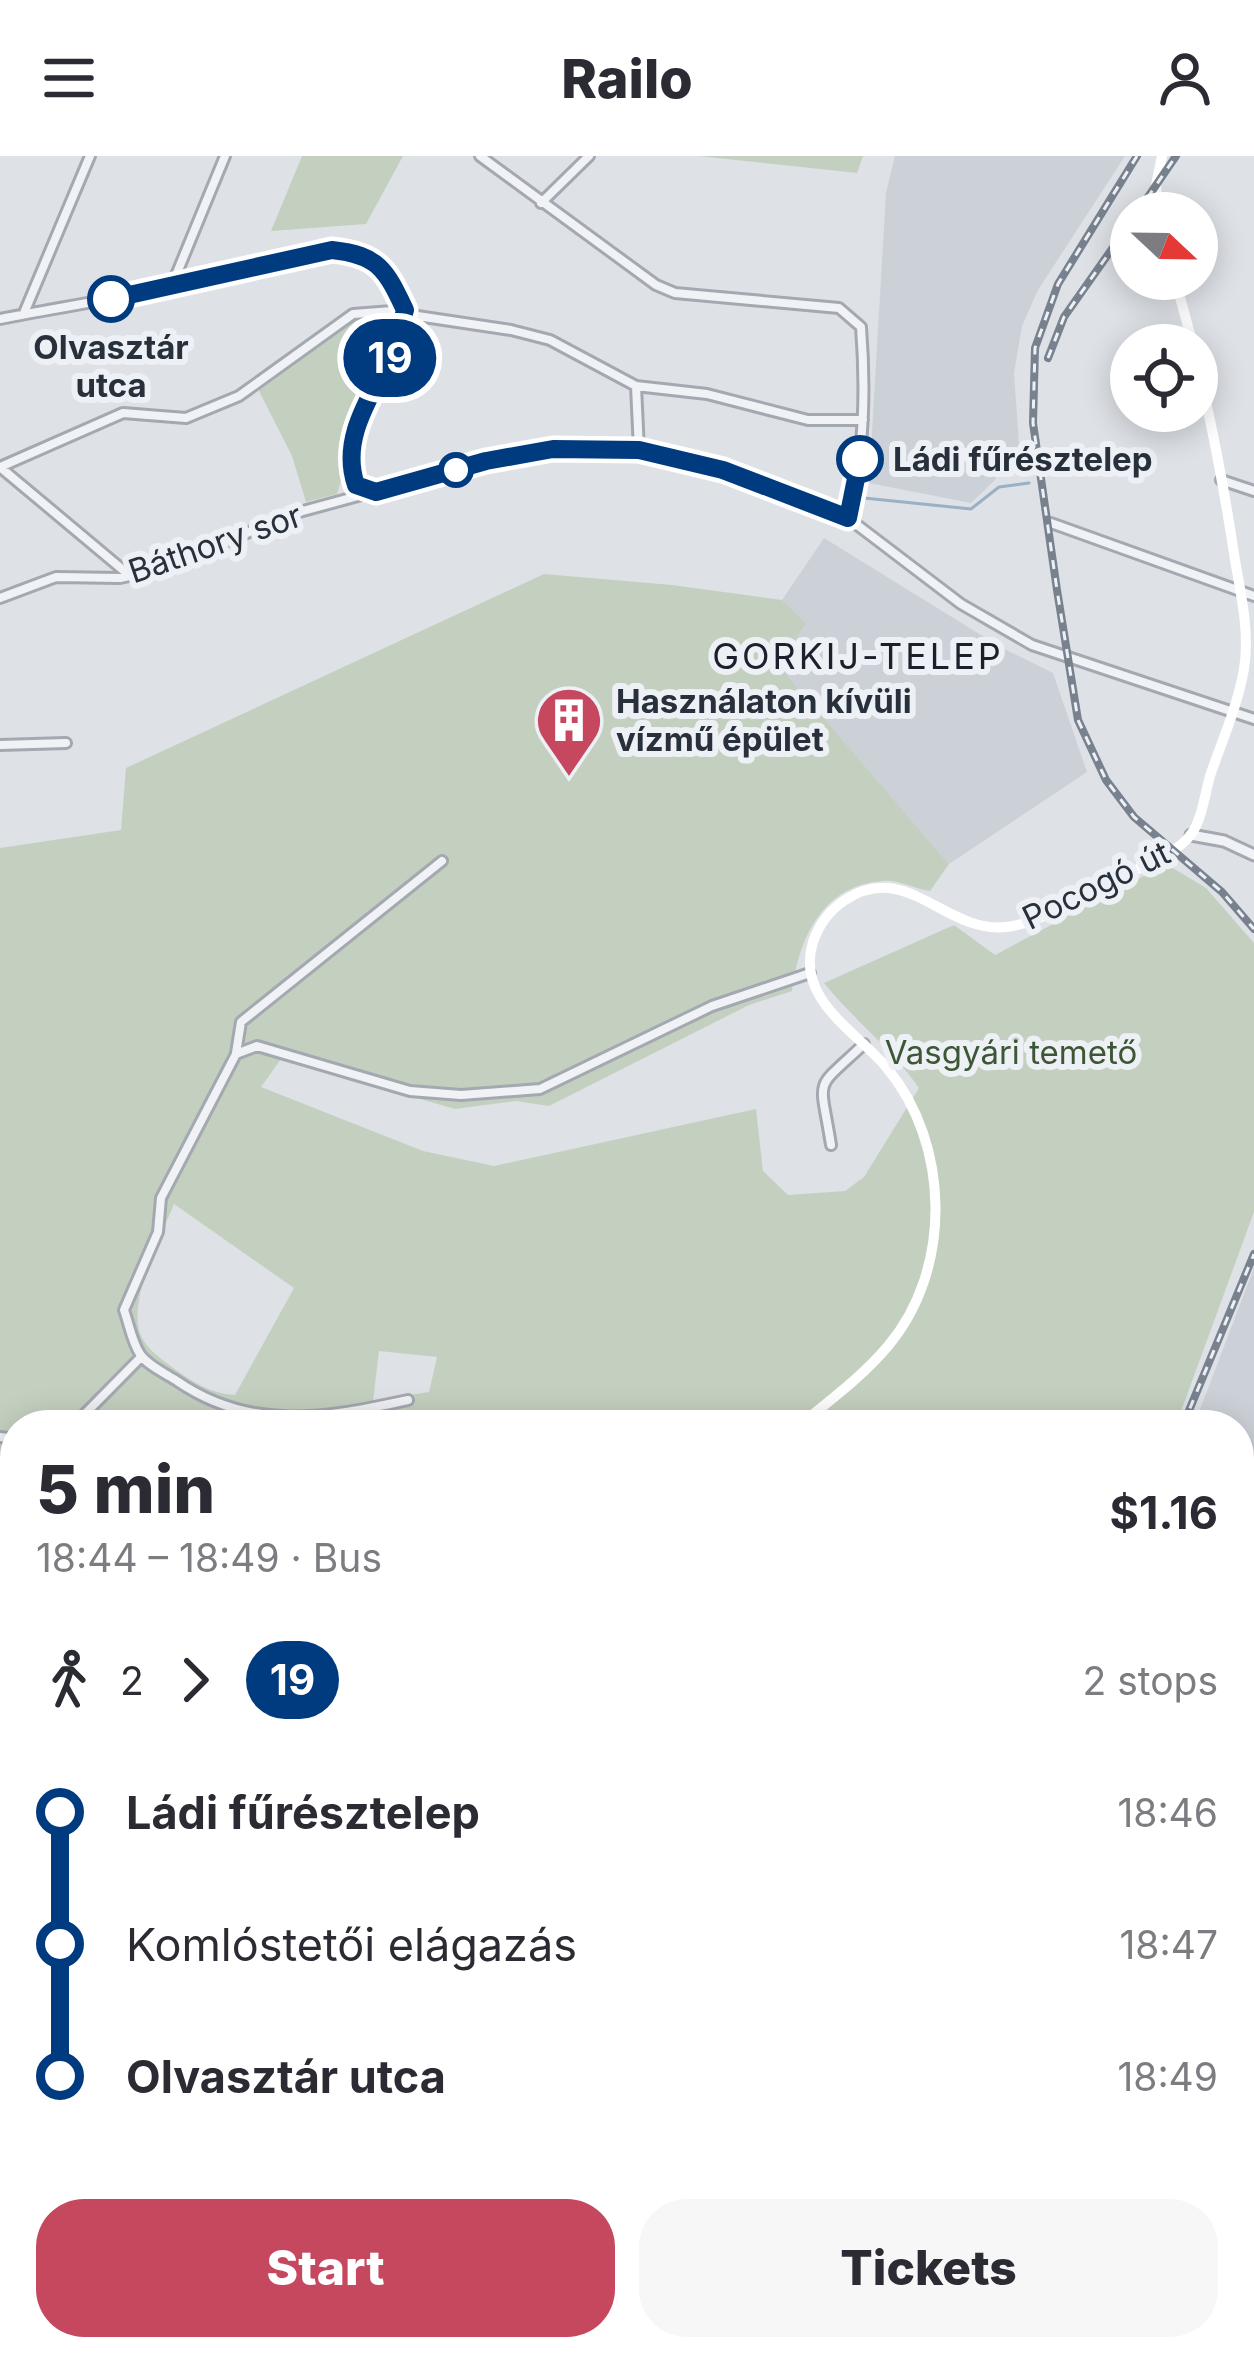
<!DOCTYPE html>
<meta charset="utf-8">
<style>
:root{--surface:#fff;--page:#f7f7f7;--text:#2b2b33;--muted:#7c7c81;--accent:#c6485f}
body{margin:0;font-family:Inter,sans-serif;background:var(--page);color:var(--text);height:100vh;display:flex;flex-direction:column;font-size:45px;white-space:nowrap}
*{box-sizing:border-box;margin:0}
p{font-size:39px;color:var(--muted)}
.icon{flex:none;width:66px;height:66px;fill:none;stroke:currentColor;stroke-width:2;stroke-linecap:round;stroke-linejoin:round}
.map{position:relative;flex:1;overflow:hidden}
.panel{position:absolute;left:0px;top:1254px;width:1254px;height:951px;display:flex;flex-direction:column;background:var(--surface);border-radius:48px 48px 0 0;box-shadow:0 6px 30px #0003}
.panel>*{flex:none}
.badge{padding:0 24px;border-radius:39px;font-size:42px;line-height:78px}
.needle{width:78px;rotate:112deg}
.controls{position:absolute;left:1110px;top:36px;display:grid;gap:24px}
.controls a{display:grid;place-items:center;width:108px;height:108px;border-radius:50%;background:var(--surface);box-shadow:0 6px 30px #0003;font-size:60px}
.map>.badge{position:absolute;translate:-50% -50%;box-shadow:0 0 0 6px #fff}
.legs{display:flex;align-items:center;gap:18px;height:132px;padding:0 36px;font-size:39px}
.legs p{margin-inline-start:auto}
.headline{display:flex;align-items:center;justify-content:space-between;height:204px;padding:0 36px}
h1{font-size:66px;font-weight:800;line-height:90px}
.cta{display:flex;gap:24px;margin-top:auto;padding:24px 36px}
.cta a{flex:1;height:138px;border-radius:48px;background:var(--accent);color:#fff;font-size:48px;font-weight:800;line-height:138px;text-align:center}
.cta a+a{background:var(--page);color:var(--text)}
ul{padding:0 36px;list-style:none}
li{display:flex;align-items:center;gap:42px;height:132px;font-size:45px}
li i{display:grid;place-items:center;width:18px;height:100%;margin:0 15px;background:currentColor}
li i::after{content:'';width:30px;height:30px;margin:-15px;border:9px solid;border-radius:50%;background:var(--surface)}
li p{margin-inline-start:auto}
li:first-child i{background:linear-gradient(#0000 50%,currentColor 0)}
li:last-child i{background:linear-gradient(currentColor 50%,#0000 0)}
header{display:flex;justify-content:space-between;align-items:center;height:156px;padding:0 36px;background:var(--surface);font-size:54px;font-weight:800}
.map>svg:first-child{display:block}
.built{fill:#ccd1d8}
.green{fill:#c4d0bf;fill-rule:evenodd}
.lines{fill:none;stroke-linecap:round;stroke-linejoin:round}
.stream{stroke:#9ab0c5;stroke-width:3}
.minor-casing{stroke:#a4a8b0;stroke-width:14}
.tertiary-casing{stroke:#a4a8b0;stroke-width:15}
.minor{stroke:#f0f2f5;stroke-width:8}
.tertiary{stroke:#f0f2f5;stroke-width:9}
.secondary{stroke:#fff;stroke-width:10}
.rail-casing{stroke:#78828f;stroke-width:8}
.rail{stroke:#edf0f4;stroke-width:3;stroke-dasharray:9;stroke-linecap:butt}
.line-1-casing{stroke:#fff;stroke-width:27}
.line-1{stroke:#003b80;stroke-width:18}
.stop-1-dot{fill:#fff;stroke:#003b80;stroke-width:6}
.labels{text-anchor:middle;dominant-baseline:central;stroke-width:12;stroke-linejoin:round;paint-order:stroke}
.stop-label{font-size:33px;font-weight:bold;fill:#28303c;stroke:#edf0f4}
.street-label{font-size:33px;fill:#28303c;stroke:#edf0f4}
.poi-label{font-size:33px;font-weight:bold;fill:#28303c;stroke:#edf0f4;text-anchor:start}
.park-label{font-size:33px;fill:#3d5736;stroke:#edf0f4}
.neighbourhood-label{font-size:36px;letter-spacing:3px;fill:#1a212d;stroke:#edf0f4}
</style>
<header><svg class="icon" aria-label="menu" viewBox="0 0 24 24"><path d="M4 6h16M4 12h16M4 18h16"/></svg>Railo<svg class="icon" aria-label="person" viewBox="0 0 24 24"><circle cx="12" cy="8" r="4"/><path d="M4 21q1-7 8-7t8 7"/></svg></header>
<div class="map">
<svg width="1254" height="2203" viewBox="0 0 1254 2203">
<rect width="100%" height="100%" fill="#dee1e6"/>
<path class="built" d="M895,0H1125L1038,134L1022,170L1014,217L1019,288L994,325L971,347L869,327L886,37Z
M824,382L1002,492L1053,517L1087,616L949,708L776,508L805,469L782,444Z
M1254,1112V2203H834L838,2190H1239V1269H1194Z"/>
<path class="green" d="M302,0H403L366,68L271,75Z
M699,0H863L857,17Z
M353,158H404C393,194 380,213 365,246C352,276 347,307 337,338L306,346L292,300L256,229Z
M544,418L672,429L782,444L806,468L777,508L949,708L930,735C915,733 897,723 883,725C822,729 799,783 792,835L749,849L549,950L516,945L455,953L281,903L261,931L423,995L494,1010L756,953L763,1015L788,1039L845,1035L864,1021L919,932C892,893 854,864 824,827L954,769L995,799L1166,708L1206,732L1254,787V1056L1176,1269H15V2190H815L811,2203H0V692L121,674L126,612ZM174,1048L294,1132L235,1239C212,1238 194,1227 176,1214C163,1204 150,1196 142,1182C125,1148 161,1081 174,1048ZM379,1195L437,1201L429,1236L373,1245Z"/>
<g class="lines">
<path class="stream" d="M864,342L971,353L999,331L1029,327"/>
<defs>
<path id="minor" d="M480,0L656,129L675,137L839,152L861,171C866,235 865,299 848,362
M541,47L589,0
M172,129L225,0
M24,157L90,0
M404,158L511,174L550,184L636,230L707,238L808,264H863
M0,163C51,153 103,145 154,134C199,125 322,83 361,98C386,108 394,131 405,154C401,169 397,186 390,201C371,242 340,283 356,329L374,336
M636,230L639,294
M0,311L123,257L186,262L239,240L353,158L405,154
M0,311L129,419
M1221,324L1254,335
M1051,367L1254,440
M0,442L56,421L120,422L161,413L292,358L486,305L553,293L639,294L723,314L848,362L961,448L1032,489L1254,563
M0,589L66,587
M236,897L241,866L442,705
M831,989C820,918 812,937 864,888
M408,1244C326,1262 251,1276 177,1225C166,1218 147,1209 140,1198C132,1186 129,1168 124,1154L158,1076L161,1042L236,898L257,890L410,935L461,939L540,933L712,850L810,817
M74,1269L141,1201
M0,1281L15,1283
M0,1603L15,1608
M0,1943L15,1962
M0,1961L6,1950L15,1947
M0,2070L15,2088
M0,2186L41,2203
M220,2190L250,2203
M328,2203L337,2190
M641,2203L646,2190"/>
<path id="tertiary" d="M1191,679L1224,685L1254,699"/>
</defs>
<use href="#minor" class="minor-casing"/>
<use href="#tertiary" class="tertiary-casing"/>
<use href="#minor" class="minor"/>
<use href="#tertiary" class="tertiary"/>
<path class="secondary" d="M1158,57L1156,29L1162,0
M1175,123L1193,189
M800,1269C830,1244 863,1220 888,1190C953,1113 950,988 887,912C856,875 795,843 813,786C819,768 830,754 845,744C906,703 946,778 1006,771C1041,767 1076,743 1106,727C1131,715 1176,701 1192,677C1203,661 1205,635 1211,617C1223,583 1238,548 1244,513C1250,478 1241,439 1235,404C1225,338 1213,272 1197,208
M456,2203L465,2190"/>
<defs>
<path id="rail" d="M1137,0L1058,128L1035,192L1033,267L1057,434L1078,564L1106,624L1134,661L1222,736L1254,773
M1137,57L1176,0
M1048,202L1064,161L1131,66
M1183,1269L1254,1098
M1239,1887L1254,1867
M831,2203L835,2190
M1088,2203L1093,2190
M1110,2203L1114,2190"/>
</defs>
<use href="#rail" class="rail-casing"/>
<use href="#rail" class="rail"/>
</g>
<g class="lines">
<defs>
<path id="line-1" d="M111,143L332,94C379,99 386,114 405,154C401,169 398,187 390,201C370,242 340,283 356,329L376,336L486,305L553,293L639,294L723,314L848,362L860,303"/>
</defs>
<use href="#line-1" class="line-1-casing"/>
<use href="#line-1" class="line-1"/>
</g>
<defs>
<symbol id="building-pin" viewBox="-11 -11 22 30"><path d="M0 17L-7.5 6A9.5 9.5 0 1 1 7.5 6Z" fill="#c6485f" stroke="#edf0f4"/><path d="M-4-6H4V6H1V3H-1V6H-4ZM-2.5-4.3h1.7v1.8h-1.7ZM.8-4.3h1.7v1.8H.8ZM-2.5-1h1.7V.8h-1.7ZM.8-1h1.7V.8H.8Z" fill="#fff"/></symbol>
</defs>
<g fill-rule="evenodd">
<use href="#building-pin" x="531" y="526" width="76" height="104"/>
</g>
<g class="stop-1-dot">
<circle cx="111" cy="143" r="21"/>
<circle cx="860" cy="303" r="21"/>
<circle cx="456" cy="314" r="15"/>
</g>
<g class="labels">
<g class="stop-label">
<text x="111" y="191">Olvasztár<tspan x="111" dy="38">utca</tspan></text>
<text x="893" y="303" text-anchor="start">Ládi fűrésztelep</text>
</g>
<g class="street-label">
<text transform="translate(215 387) rotate(-19)">Báthory sor</text>
<text transform="translate(1096 729) rotate(-26)">Pocogó út</text>
</g>
<g class="poi-label">
<text x="616" y="545">Használaton kívüli<tspan x="616" dy="38">vízmű épület</tspan></text>
</g>
<g class="park-label">
<text x="1011" y="896">Vasgyári temető</text>
</g>
<g class="neighbourhood-label">
<text x="858" y="500">GORKIJ-TELEP</text>
</g>
</g>
</svg>
<div class="controls">
<a><svg class="needle" viewBox="-14 -14 28 28"><path d="M0-13l5 13h-10z" fill="#e53935"/><path d="M0 13l5-13h-10z" fill="#7c7c81"/></svg></a>
<a><svg class="icon" aria-label="locate" viewBox="0 0 24 24"><circle cx="12" cy="12" r="6"/><path d="M12 2v4M12 18v4M2 12h4M18 12h4"/></svg></a>
</div>
<b class="badge" style="left:390px;top:202px;background:#003b80;color:#fff">19</b>
<section class="panel">
<div class="headline"><div><h1>5 min</h1><p>18:44 – 18:49 · Bus</p></div><b>$1.16</b></div>
<div class="legs"><svg class="icon" aria-label="walk" viewBox="0 0 24 24"><circle cx="13" cy="4" r="2"/><path d="M13 8l-2 6 4 7M11 14l-3 7M7 12l3-4h3l4 4"/></svg>2<svg class="icon" aria-label="forward" viewBox="0 0 24 24"><path d="M9 5l7 7-7 7"/></svg><b class="badge" style="background:#003b80;color:#fff">19</b><p>2 stops</p></div>
<ul>
<li><i style="color:#003b80"></i><b>Ládi fűrésztelep</b><p>18:46</p></li>
<li><i style="color:#003b80"></i><span>Komlóstetői elágazás</span><p>18:47</p></li>
<li><i style="color:#003b80"></i><b>Olvasztár utca</b><p>18:49</p></li>
</ul>
<div class="cta"><a>Start</a><a>Tickets</a></div>
</section>
</div>
